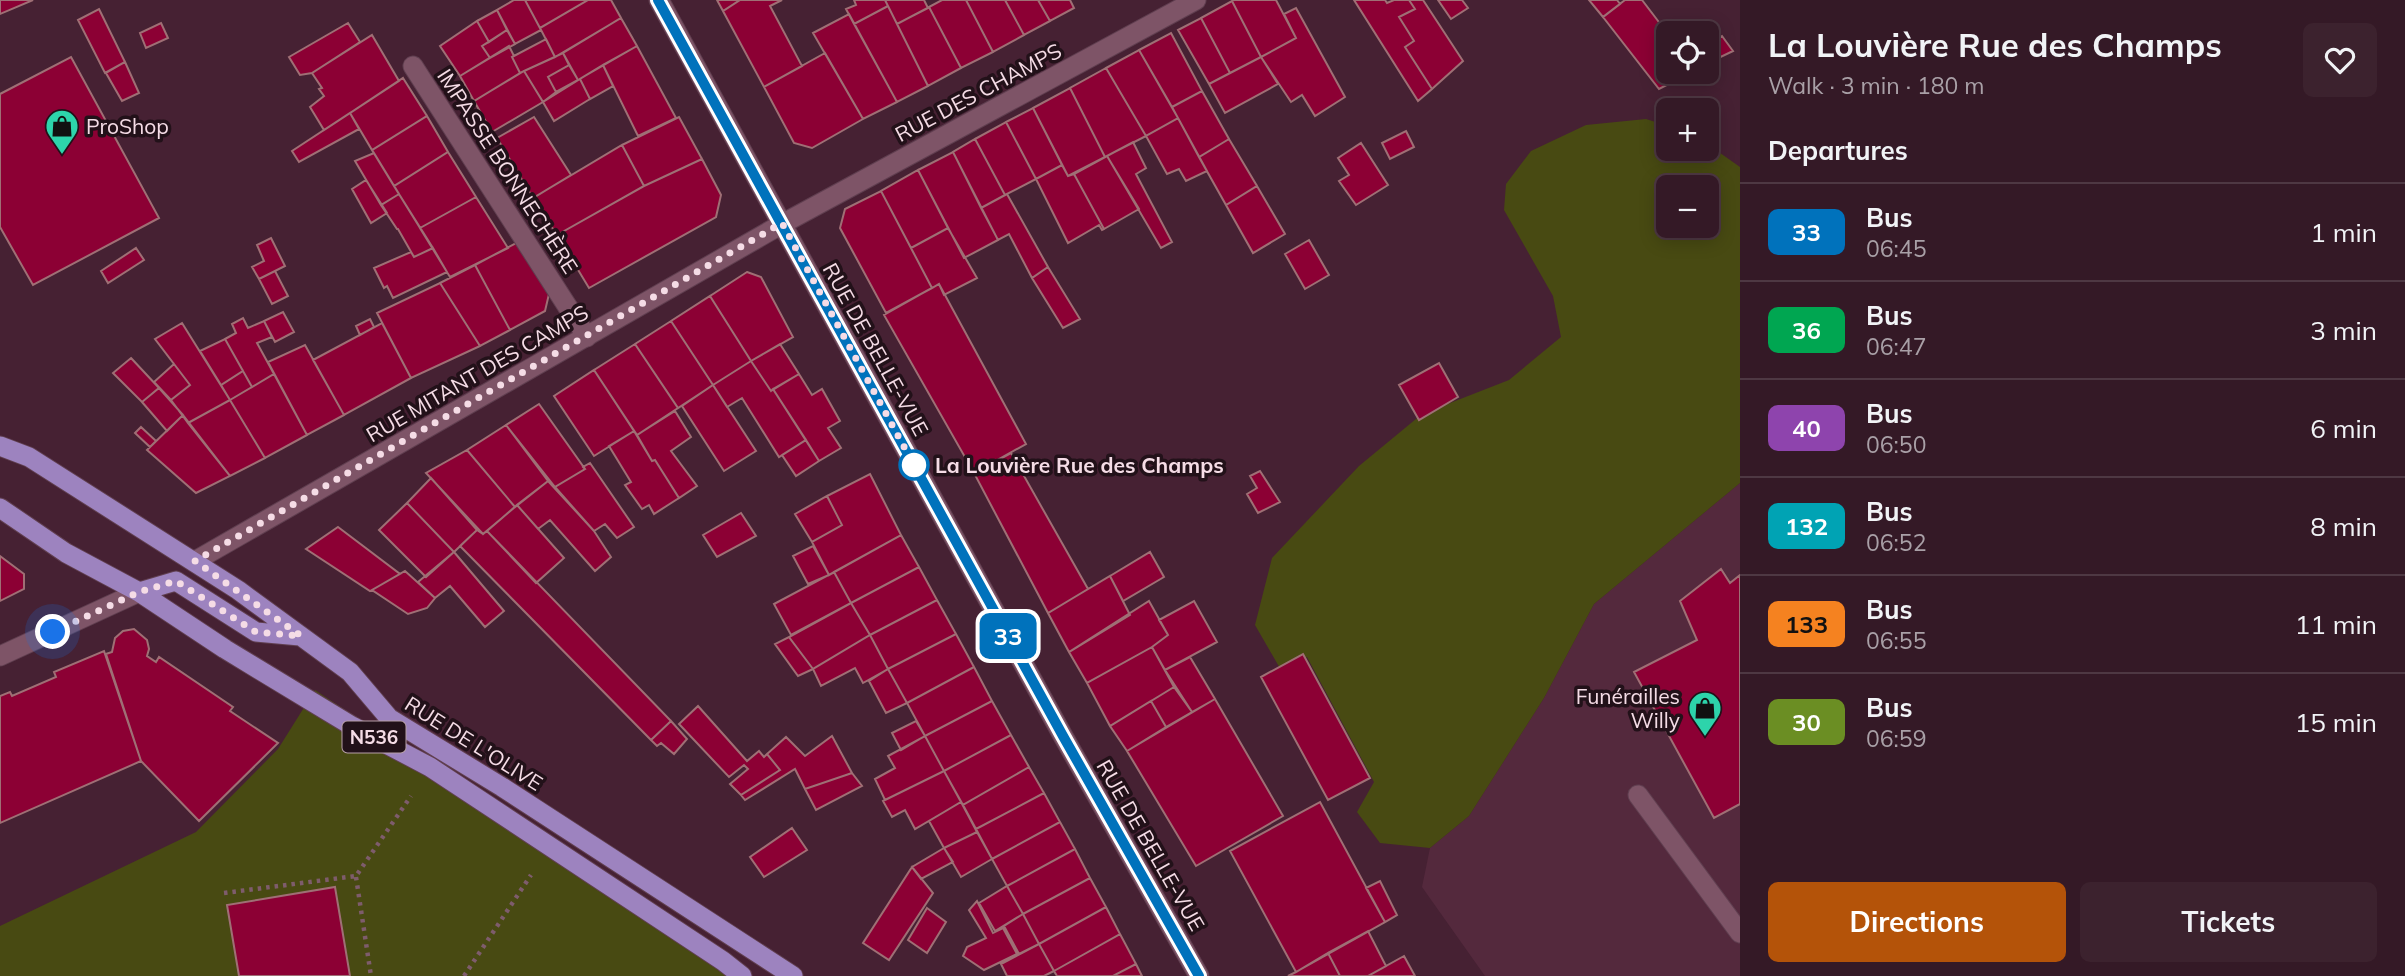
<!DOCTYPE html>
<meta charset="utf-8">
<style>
:root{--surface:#341926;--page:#3c222e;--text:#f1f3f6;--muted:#a9a0a7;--line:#4e3843;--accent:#b45309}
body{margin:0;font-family:Mulish,sans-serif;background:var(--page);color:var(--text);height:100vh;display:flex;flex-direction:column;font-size:26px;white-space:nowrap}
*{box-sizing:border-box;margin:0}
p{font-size:23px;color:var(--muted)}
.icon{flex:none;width:38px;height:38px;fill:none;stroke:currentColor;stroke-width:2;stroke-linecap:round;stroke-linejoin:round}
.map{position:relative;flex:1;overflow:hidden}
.side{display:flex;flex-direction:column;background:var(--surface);width:665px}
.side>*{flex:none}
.badge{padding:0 14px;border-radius:10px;font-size:24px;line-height:46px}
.buttons{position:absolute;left:1656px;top:21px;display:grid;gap:14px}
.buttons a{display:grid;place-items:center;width:63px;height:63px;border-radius:10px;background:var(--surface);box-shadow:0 4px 18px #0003,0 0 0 2px var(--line);font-size:35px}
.you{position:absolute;width:35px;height:35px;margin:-18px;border:5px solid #fff;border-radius:50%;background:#1a73e8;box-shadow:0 0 0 10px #1a73e833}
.map>.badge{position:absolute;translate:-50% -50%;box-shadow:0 0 0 4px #fff}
h2{padding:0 28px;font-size:26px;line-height:63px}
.round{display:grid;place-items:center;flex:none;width:74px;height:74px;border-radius:10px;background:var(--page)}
.overview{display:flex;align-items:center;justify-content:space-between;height:119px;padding:0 28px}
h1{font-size:33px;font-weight:700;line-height:52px}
.cta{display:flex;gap:14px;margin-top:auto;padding:14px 28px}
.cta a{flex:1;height:80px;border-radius:10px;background:var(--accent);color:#fff;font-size:28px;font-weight:700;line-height:80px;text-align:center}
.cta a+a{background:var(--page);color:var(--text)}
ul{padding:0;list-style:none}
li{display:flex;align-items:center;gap:21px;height:98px;padding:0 28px;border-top:2px solid var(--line)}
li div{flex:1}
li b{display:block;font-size:26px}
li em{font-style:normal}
li .badge{min-width:77px;font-weight:700;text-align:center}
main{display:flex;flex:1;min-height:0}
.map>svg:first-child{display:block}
.built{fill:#54293d}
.green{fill:#484a12;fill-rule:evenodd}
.building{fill:#8c0034;stroke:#9f6f75;stroke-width:2}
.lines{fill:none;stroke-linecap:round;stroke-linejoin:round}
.service-casing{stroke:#603f50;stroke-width:21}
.minor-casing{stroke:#603f50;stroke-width:21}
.tertiary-casing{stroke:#603f50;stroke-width:21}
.primary-casing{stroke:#603f50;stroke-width:21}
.path{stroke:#7e5c6c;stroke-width:4.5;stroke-dasharray:3.5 5;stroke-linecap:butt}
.service{stroke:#7e5467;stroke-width:19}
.minor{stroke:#7e5467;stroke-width:19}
.tertiary{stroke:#7e5467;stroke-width:19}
.primary{stroke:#9d83bf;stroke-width:19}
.line-casing{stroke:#fff;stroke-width:16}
.line{stroke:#0072bc;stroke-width:10}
.walk{stroke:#f5dce6;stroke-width:7;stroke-dasharray:0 12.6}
.stop-dot{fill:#fff;stroke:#0072bc;stroke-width:3.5}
.labels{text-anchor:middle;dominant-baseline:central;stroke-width:7;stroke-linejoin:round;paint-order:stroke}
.shield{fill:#221119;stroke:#b69fa8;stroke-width:2}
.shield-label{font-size:19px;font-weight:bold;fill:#f5dce6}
.street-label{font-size:21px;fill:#f5dce6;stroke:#221119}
.poi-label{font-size:21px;fill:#f5dce6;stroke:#221119;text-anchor:start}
.stop-label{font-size:21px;font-weight:bold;fill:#f5dce6;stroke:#221119;text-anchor:start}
</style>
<main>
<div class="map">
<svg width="1740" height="976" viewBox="0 0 1740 976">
<rect width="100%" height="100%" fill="#462133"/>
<path class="built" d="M1740,483V976H1485L1422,887L1430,848L1469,816L1544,698L1594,604Z"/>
<path class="green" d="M1646,119L1668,126V149H1706V143L1740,167V483L1594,604L1544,698L1469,816L1430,848L1380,843L1357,812L1374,782L1307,657L1281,670L1255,625L1272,558L1359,466L1422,414L1509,380L1561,337L1553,296L1504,210L1506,184L1531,151L1586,125ZM1668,187H1706V226H1668Z
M315,690L550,846L727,976H0V926L196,832L278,749Z"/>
<path class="building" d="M0,0H33L0,14Z
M514,0H525L541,30L515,44L497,10Z
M525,0H588L540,28Z
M588,0H611L621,18L555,57L540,28Z
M717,0H740L723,11Z
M740,0H782L770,6L802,66L764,87L723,11Z
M854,0H885L888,6L854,24L846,9L856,5Z
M885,0H924L928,8L897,24Z
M942,0H966L993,52L961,68L929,7Z
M966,0H1005L1024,35L993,52Z
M1005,0H1038L1050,21L1024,35Z
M1038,0H1070L1074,8L1050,21Z
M1234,0H1276L1296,38L1261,57L1232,1Z
M1354,0H1385L1387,3L1394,0H1409L1415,9L1399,17L1414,41L1405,47L1432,89L1418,101Z
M1409,0H1423L1463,61L1432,89L1405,47L1414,41L1399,17L1415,9Z
M1438,0H1462L1468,8L1451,19Z
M1589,0H1617L1620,4L1603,17Z
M1625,0H1642L1668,34V72H1692L1659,89L1603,17Z
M1232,1L1261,57L1230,73L1201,18Z
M888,6L928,86L897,102L854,24Z
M929,7L961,68L928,86L897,24Z
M1296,8L1345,97L1315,116L1302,95L1291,102L1261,57L1296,38L1284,14Z
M99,9L125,62L105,73L78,20Z
M497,10L507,30L489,42L477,21Z
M849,14L897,102L863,119L813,33Z
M621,18L637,46L578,80L563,53Z
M1201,18L1230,73L1209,84L1178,30Z
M477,21L489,42L482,46L490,58L460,76L440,46Z
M161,23L168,38L146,48L140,33Z
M348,23L360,42L312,73L300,75L289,57Z
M507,30L515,44L490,58L482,46Z
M1171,33L1202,91L1172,107L1139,50Z
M372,35L399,81L324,130L310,107L324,96L319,89L322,88L312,73Z
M1722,36L1733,51L1706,64V47Z
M546,39L555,57L520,73L512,57Z
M509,46L514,56L512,57L520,73L474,101L460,76Z
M637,46L676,118L638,136L603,65Z
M1139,50L1178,118L1146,136L1106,68Z
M563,53L569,65L548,77L556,92L543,102L524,71Z
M825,53L863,119L812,148L794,143L764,87Z
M71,57L159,218L33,285L0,227V94Z
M1261,57L1278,84L1225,113L1209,84Z
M125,62L139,93L122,101L106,73Z
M569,65L578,80L556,92L548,77Z
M603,65L613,86L590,99L580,79Z
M1106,68L1146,136L1105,157L1070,88Z
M524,71L543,102L492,132L474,101Z
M403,78L427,116L372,150L350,113Z
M580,79L590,99L554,121L543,102Z
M1070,88L1105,157L1068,176L1033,108Z
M1202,91L1229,139L1199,157L1172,107Z
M1033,108L1062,165L1036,179L1006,122Z
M350,113L359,129L299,162L292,151Z
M427,116L448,152L394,186L372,150Z
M534,117L571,175L533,198L497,138Z
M679,117L702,159L644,186L622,145Z
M1178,118L1207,171L1186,181L1179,169L1167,174L1146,136Z
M1006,122L1036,179L1005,195L975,139Z
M1406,131L1414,147L1390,159L1382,143Z
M975,139L1005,195L981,208L953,152Z
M1229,139L1257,186L1226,205L1199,157Z
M1133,142L1146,168L1136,174L1172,242L1161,248L1107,156Z
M1361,143L1388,185L1356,205L1339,181L1349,175L1338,158Z
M622,145L644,186L557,235L533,198Z
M448,152L476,197L420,228L394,186Z
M953,152L998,240L964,258L918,170Z
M374,153L399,194L381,205L355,161Z
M1107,156L1139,209L1104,229L1074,174Z
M702,159L721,195L716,217L589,288L557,235L644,186Z
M1062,165L1068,176L1074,174L1104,229L1102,230L1099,225L1068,243L1036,179Z
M918,170L948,228L911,248L881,191Z
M366,180L387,213L371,223L352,189Z
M1257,186L1285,234L1253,253L1226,205Z
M881,191L932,288L886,313L840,228L845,209Z
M399,194L433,248L414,257L398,229H397L381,205Z
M1007,194L1048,267L1032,278L1009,234L998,240L981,208Z
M476,197L508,248L450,277L420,228Z
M948,228L977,278L944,295L939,284L932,288L911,248Z
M271,238L285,266L259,279L252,267L264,261L257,245Z
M1309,240L1329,275L1305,289L1285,254Z
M518,242L549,294L545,311L510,330L475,265Z
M136,248L144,260L108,283L101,271Z
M433,248L447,272L393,298L387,286L384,288L374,268L411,252L414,257Z
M475,265L510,330L480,346L440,283Z
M1048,267L1080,319L1063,328L1032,278Z
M275,271L288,296L272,304L259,279Z
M747,272L761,277L793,337L751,361L710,296Z
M440,283L480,346L411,378L377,313Z
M939,284L1026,444L974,473L884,315Z
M710,296L751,361L713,385L671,321Z
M283,312L294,332L275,342L264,321Z
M243,318L248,328L264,321L272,337L257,343L274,374L252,387L225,339L236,333L232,324Z
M370,319L374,327L360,335L356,326Z
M671,321L713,385L678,408L635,344Z
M182,323L230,400L188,423L171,400L190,385L155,339Z
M382,323L411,378L344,415L313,360Z
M225,339L243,371L221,385L200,351Z
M635,344L678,408L637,435L594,370Z
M780,344L799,374L771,391L751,361Z
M305,345L344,415L307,435L268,362Z
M131,358L159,388L142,402L113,373Z
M751,361L771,391L773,389L806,440L779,457L742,398L727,407L713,385Z
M1439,363L1458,397L1419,420L1399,385Z
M174,364L190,385L171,400L154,382Z
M594,370L634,431L594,456L554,396Z
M243,371L252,387L230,400L221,385Z
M274,374L307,435L265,458L230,400Z
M799,374L812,395L822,389L840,421L828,428L841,448L819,461L773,389Z
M713,385L756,451L724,471L682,406Z
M159,388L183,415L167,431L142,402Z
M230,400L265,458L230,476L188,423Z
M539,404L585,469L555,487L506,425Z
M675,411L691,437L671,451L697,486L679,498L655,460L652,461L637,435Z
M183,415L230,476L196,493L147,450Z
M506,425L548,481L515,507L467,450Z
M141,427L156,441L150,447L135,433Z
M634,431L652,461L655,460L679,498L654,514L649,505L642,509L625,485L631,482L609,446Z
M806,440L819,461L796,476L782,455Z
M467,450L515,507L483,534L426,473Z
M1011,453L1088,589L1048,613L974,473Z
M590,463L634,527L617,538L605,524L594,531L555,487L585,469L583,467Z
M1260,471L1280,502L1258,513L1247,494L1257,488L1250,476Z
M870,474L901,535L829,575L812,542L842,525L827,496Z
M431,478L477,530L454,552L407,503Z
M548,481L594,531L611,557L595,571L550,520L538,529L517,505Z
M827,496L842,525L812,542L795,514Z
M407,503L454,552L426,577L379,530Z
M517,505L564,558L536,583L487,531Z
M741,513L756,536L717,557L703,535Z
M338,527L400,574L370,591L306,549Z
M477,530L483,534L487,531L671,721L651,740L460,546Z
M901,535L919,567L851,603L834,572Z
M813,546L829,575L808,584L793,556Z
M454,552L504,611L485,627L450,586L435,598L418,582Z
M1150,552L1164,577L1123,601L1110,576Z
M0,556L24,574V589L0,601Z
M919,567L937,600L870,635L851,603Z
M1721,569L1730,583L1740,575V804L1714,818L1634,672L1697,640L1680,601Z
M405,571L435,598L427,608L408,614L372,590Z
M834,572L851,603L791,635L774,604Z
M1110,576L1130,615L1069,652L1048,613Z
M937,600L956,634L888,669L870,635Z
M1149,601L1168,635L1152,647L1087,683L1069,652Z
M1194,601L1217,642L1165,670L1152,647L1168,635L1159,620Z
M851,603L870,635L813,669L789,637Z
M134,629L147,640L149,649L147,656L156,662L159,657L233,707L230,711L278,743L199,821L141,761L106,654L112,652L115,638L123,631Z
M956,634L974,667L907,703L888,669Z
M870,635L888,669L863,683L855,668L821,686L813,669Z
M789,637L813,669L798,676L775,644Z
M1152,647L1174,687L1110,726L1087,683Z
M104,651L141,761L0,823V696L10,692L12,696L56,677L54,672Z
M1303,654L1370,778L1328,800L1261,677Z
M1190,657L1215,699L1192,712L1165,670Z
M974,667L992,701L925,736L907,703Z
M888,669L907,703L886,713L869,681Z
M1174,687L1192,712L1166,727L1151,701Z
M1215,699L1283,816L1196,866L1127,751Z
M992,701L1011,735L944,771L925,736Z
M1151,701L1166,727L1127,751L1110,726Z
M698,706L747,761L759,751L764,757L767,754L780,770L741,795L730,784L748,769L744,765L729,777L679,724Z
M671,721L687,739L674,754L661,743L657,746L651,740Z
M916,721L925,736L901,750L892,733Z
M1011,735L1029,767L963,805L944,771Z
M832,736L852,773L805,789L795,769L745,800L741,795L780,770L767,754L786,737L805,756Z
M925,736L944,771L885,800L875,779L895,768L888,756Z
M1029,767L1044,793L976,829L963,805Z
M944,771L961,802L915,829L905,810L892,817L883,801Z
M852,773L862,786L816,810L805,789Z
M1044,793L1060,822L992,859L976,829Z
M961,802L977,832L944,848L929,821Z
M1320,802L1385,922L1296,972L1230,851Z
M1060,822L1075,849L1007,886L992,859Z
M792,828L807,850L764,877L750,857Z
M977,832L992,859L961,877L944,848Z
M944,848L953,862L921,879L912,867Z
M1075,849L1090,878L1023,914L1007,886Z
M912,867L933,893L889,960L863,943Z
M1090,878L1106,907L1039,944L1023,914Z
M1380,881L1397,915L1385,922L1366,888Z
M1007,886L1023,914L995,931L979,903Z
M335,887L350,976H239L227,905Z
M977,901L993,933L1003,928L1017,954L984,970L963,956L967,947L986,938L969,910Z
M1106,907L1120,934L1054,971L1039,944Z
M927,908L946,922L927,953L908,940Z
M1023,914L1039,944L1019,954L1004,926Z
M1368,931L1386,966L1368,976H1340L1328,953Z
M1120,934L1136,964L1113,976H1057L1054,971Z
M1039,944L1054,971L1044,976H1007L1001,964Z
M1328,953L1340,976H1288L1296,972Z
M1404,956L1415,976H1368Z
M1136,964L1142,976H1113Z"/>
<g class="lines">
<defs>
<path id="service" d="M413,66L587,337
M1638,795L1740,933"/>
<path id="minor" d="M195,561L782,224L1196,0
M0,656L139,592"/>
<path id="tertiary" d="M659,0L1063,736L1199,976"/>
<path id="primary" d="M0,446L29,457L238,590L350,672L389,718L502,787L793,976
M0,508L66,553L139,592L225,649L352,726L430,767L723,961L742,976
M139,592L176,581L256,632L300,636"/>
</defs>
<use href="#service" class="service-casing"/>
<use href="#minor" class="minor-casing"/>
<use href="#tertiary" class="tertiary-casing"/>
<use href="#primary" class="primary-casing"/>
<path class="path" d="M356,877L371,976
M224,893L356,876L411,796
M464,976L531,875"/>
<use href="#service" class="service"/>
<use href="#minor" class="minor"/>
<use href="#tertiary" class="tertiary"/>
<use href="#primary" class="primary"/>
</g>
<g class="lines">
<defs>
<path id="line" d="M658,0L1063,736L1199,976"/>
</defs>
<use href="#line" class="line-casing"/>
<use href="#line" class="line"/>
<path class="walk" d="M53,632L139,592L176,581L256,632L301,636L195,561L782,223L914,465"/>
</g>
<defs>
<symbol id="shop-pin" viewBox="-11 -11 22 30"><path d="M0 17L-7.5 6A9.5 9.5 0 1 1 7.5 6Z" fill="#2dd4ab" stroke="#221119"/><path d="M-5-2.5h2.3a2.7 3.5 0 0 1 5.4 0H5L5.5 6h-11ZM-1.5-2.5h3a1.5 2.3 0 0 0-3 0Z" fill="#111"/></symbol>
</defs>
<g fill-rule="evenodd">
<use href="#shop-pin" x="43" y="107" width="38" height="52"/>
<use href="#shop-pin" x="1686" y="689" width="38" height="52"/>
</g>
<circle class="stop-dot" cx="914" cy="465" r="14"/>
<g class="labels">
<rect class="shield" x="342.5" y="721.5" width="63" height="31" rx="5"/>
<g class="shield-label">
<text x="374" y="737">N536</text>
</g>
<g class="street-label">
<text transform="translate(978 92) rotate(-28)">RUE DES CHAMPS</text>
<text transform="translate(508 171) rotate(57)">IMPASSE BONNECHÈRE</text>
<text transform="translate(876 349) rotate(61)">RUE DE BELLE-VUE</text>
<text transform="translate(477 373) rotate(-30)">RUE MITANT DES CAMPS</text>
<text transform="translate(474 743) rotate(32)">RUE DE L'OLIVE</text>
<text transform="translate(1151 845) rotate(60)">RUE DE BELLE-VUE</text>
</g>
<g class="poi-label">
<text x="86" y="126">ProShop</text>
<text x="1680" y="696" text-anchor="end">Funérailles<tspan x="1680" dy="24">Willy</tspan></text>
</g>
<g class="stop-label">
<text x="935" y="465">La Louvière Rue des Champs</text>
</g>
</g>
</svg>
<div class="buttons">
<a><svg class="icon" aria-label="locate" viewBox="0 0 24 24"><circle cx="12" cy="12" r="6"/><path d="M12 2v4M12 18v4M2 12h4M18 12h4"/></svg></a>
<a>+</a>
<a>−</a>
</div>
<div class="you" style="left:53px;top:632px"></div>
<b class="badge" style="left:1008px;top:636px;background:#0072bc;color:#fff">33</b>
</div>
<section class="side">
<div class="overview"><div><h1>La Louvière Rue des Champs</h1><p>Walk · 3 min · 180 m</p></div><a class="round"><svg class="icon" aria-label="heart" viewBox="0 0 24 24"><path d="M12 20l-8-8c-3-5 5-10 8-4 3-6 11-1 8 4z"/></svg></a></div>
<h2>Departures</h2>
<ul>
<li><span class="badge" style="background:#0072bc;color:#fff">33</span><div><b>Bus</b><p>06:45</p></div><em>1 min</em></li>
<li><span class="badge" style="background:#00a651;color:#fff">36</span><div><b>Bus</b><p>06:47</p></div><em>3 min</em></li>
<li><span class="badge" style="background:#8e44ad;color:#fff">40</span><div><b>Bus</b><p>06:50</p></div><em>6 min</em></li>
<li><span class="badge" style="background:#00a3b4;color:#fff">132</span><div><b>Bus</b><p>06:52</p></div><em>8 min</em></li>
<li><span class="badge" style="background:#f58220;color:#111">133</span><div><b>Bus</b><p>06:55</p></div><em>11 min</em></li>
<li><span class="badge" style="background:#6b8e23;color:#fff">30</span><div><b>Bus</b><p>06:59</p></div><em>15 min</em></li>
</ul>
<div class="cta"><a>Directions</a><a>Tickets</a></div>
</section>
</main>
